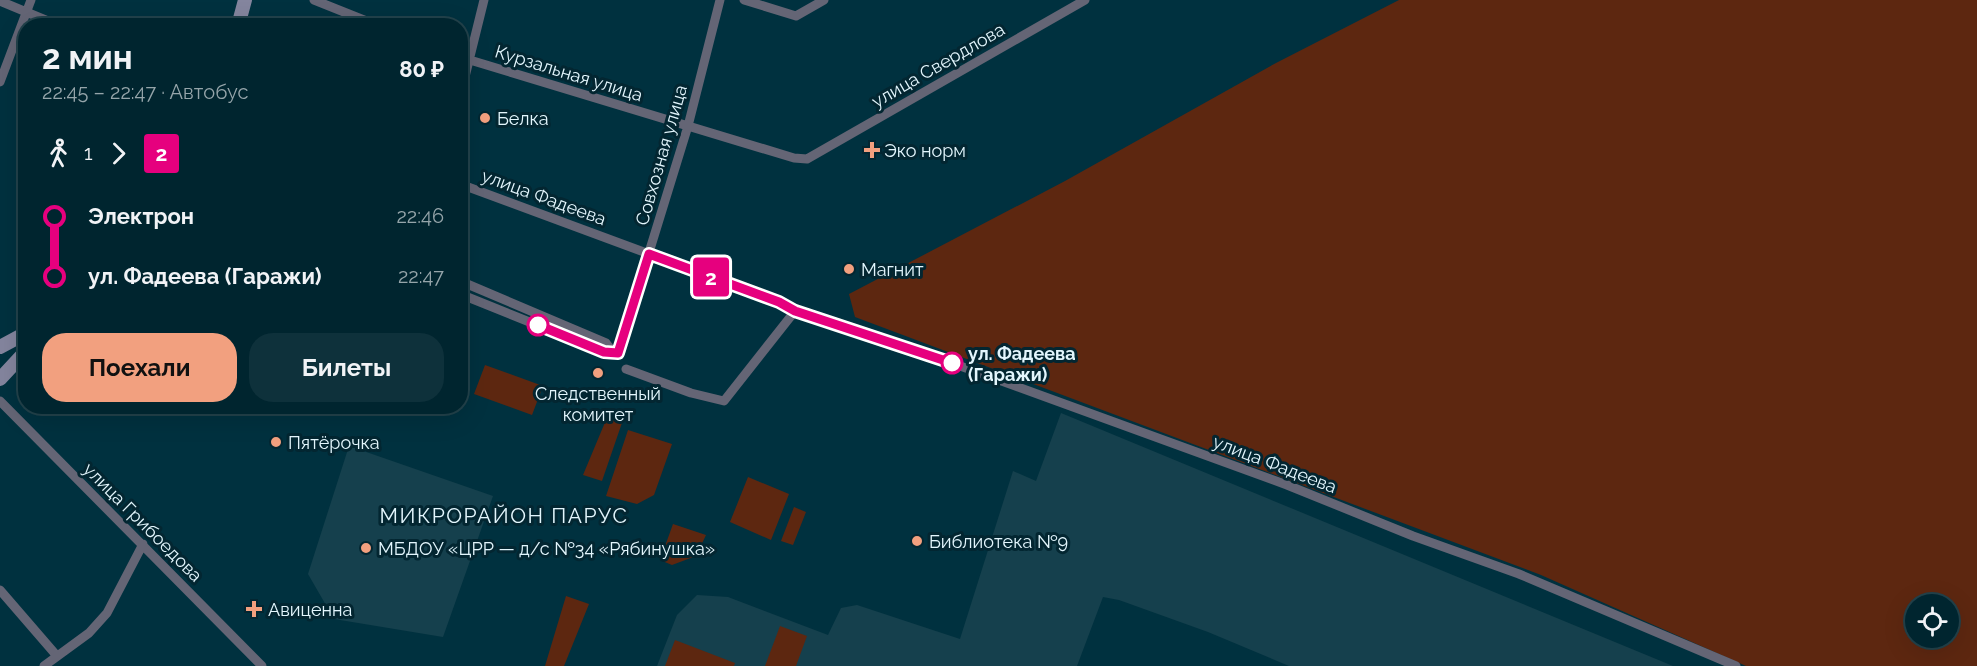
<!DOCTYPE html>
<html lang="ru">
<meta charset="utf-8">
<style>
:root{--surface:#00252f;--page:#0e313b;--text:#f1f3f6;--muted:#95a5aa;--line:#22424b;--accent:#f2a07f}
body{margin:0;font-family:Raleway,sans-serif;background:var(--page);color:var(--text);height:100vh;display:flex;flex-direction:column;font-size:22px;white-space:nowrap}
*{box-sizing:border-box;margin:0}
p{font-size:20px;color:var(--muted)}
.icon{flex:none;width:33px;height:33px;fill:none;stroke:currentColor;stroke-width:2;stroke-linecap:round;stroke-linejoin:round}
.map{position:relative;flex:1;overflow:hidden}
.details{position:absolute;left:18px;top:18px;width:450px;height:396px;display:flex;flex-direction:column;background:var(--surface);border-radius:24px;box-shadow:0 6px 24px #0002,0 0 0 2px var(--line)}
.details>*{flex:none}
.badge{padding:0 12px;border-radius:4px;font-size:21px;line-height:39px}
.controls{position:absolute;left:1905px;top:594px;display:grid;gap:12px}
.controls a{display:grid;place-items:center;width:54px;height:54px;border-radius:50%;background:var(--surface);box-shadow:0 6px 24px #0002,0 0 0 2px var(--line);font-size:30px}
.map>.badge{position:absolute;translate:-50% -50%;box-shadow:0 0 0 3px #fff}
.legs{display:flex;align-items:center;gap:9px;height:66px;padding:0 24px;font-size:20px}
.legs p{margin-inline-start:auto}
.headline{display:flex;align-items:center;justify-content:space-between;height:102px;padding:0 24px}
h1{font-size:33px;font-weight:700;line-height:45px}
.action{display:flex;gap:12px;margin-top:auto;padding:12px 24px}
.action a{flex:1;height:69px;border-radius:24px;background:var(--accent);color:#111;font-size:24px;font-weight:700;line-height:69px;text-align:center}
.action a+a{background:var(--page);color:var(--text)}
ul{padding:0 24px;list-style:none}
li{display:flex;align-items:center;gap:21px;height:60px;font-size:22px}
li i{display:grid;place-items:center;width:9px;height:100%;margin:0 8px;background:currentColor}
li i::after{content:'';width:15px;height:15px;margin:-8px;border:4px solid;border-radius:50%;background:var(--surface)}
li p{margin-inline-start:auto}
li:first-child i{background:linear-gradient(#0000 50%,currentColor 0)}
li:last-child i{background:linear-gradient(currentColor 50%,#0000 0)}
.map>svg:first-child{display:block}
.built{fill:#15404d}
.green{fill:#5d2710;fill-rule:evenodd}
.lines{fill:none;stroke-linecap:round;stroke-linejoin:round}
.street{stroke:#646575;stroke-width:9}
.secondary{stroke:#84859e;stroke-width:14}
.line-1-casing{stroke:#fff;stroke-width:14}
.line-1{stroke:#e6007e;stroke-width:9}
.poi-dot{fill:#f2a07f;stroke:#032631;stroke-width:2}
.stop-1-dot{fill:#fff;stroke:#e6007e;stroke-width:3}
.labels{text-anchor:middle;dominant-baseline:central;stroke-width:6;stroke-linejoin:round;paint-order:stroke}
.street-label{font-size:18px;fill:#e3f6fd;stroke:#032631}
.poi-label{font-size:18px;fill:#e3f6fd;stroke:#032631;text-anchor:start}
.stop-label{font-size:18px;font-weight:bold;fill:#e3f6fd;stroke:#032631;text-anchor:start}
.quarter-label{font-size:21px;letter-spacing:1.5px;fill:#e3f6fd;stroke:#032631}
</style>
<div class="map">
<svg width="1977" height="666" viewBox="0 0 1977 666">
<rect width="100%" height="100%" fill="#00313f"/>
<path class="built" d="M1061,413L1673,666H1289L1208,632L1119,600L1103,597L1077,666H657L677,615L697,595L728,597L828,635L841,608L857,605L960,639L1013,471L1036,481Z
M349,446L493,496L443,637L334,619L308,574Z"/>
<path class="green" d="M1399,0H1977V666H1746L1541,575L855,317L849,294L1065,181L1276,63ZM1916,604H1948V638H1916Z
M485,365L543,386L532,415L474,394Z
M611,408L625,414L602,481L583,475Z
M628,430L672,444L654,495L637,504L606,496Z
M748,477L789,494L771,540L730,522Z
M794,507L806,512L793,545L781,541Z
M673,524L706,535L696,556L672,565L660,560Z
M566,596L589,604L564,666H545Z
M780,626L807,636L796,666H765Z
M675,640L735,663L734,666H665Z"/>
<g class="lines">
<path class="street" d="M314,0L379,26
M744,0L796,16L824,0
M0,1L60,26
M460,57L794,158L807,159L1085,0
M0,82L31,0
M460,97L484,0
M460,184L779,302L795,311L952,363L1287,485L1413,536L1519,574L1736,666
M460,281L606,343L612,351
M460,294L604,352L618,353L688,126L720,0
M626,369L691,393L724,401L795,311
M0,401L262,666
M0,590L57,656
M44,666L89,633L107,613L143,544"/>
<path class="secondary" d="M238,26L245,0
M0,347L26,333
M0,379L26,351"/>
</g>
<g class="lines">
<defs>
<path id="line-1" d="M538,325L604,352L618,353L649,254L779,302L795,311L952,363"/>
</defs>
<use href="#line-1" class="line-1-casing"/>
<use href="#line-1" class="line-1"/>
</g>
<g class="poi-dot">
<circle cx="485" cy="118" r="6"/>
<path d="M869 141h6v6h6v6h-6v6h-6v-6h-6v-6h6z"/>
<circle cx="849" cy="269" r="6"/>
<circle cx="598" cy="373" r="6"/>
<circle cx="276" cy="442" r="6"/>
<circle cx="917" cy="541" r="6"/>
<circle cx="366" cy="548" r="6"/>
<path d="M251 600h6v6h6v6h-6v6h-6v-6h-6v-6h6z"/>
</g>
<g class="stop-1-dot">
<circle cx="538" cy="325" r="10"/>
<circle cx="952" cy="363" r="10"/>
</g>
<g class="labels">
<g class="street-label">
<text transform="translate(938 65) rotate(-30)">улица Свердлова</text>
<text transform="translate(569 73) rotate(17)">Курзальная улица</text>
<text transform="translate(661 155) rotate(-74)">Совхозная улица</text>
<text transform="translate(544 197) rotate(20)">улица Фадеева</text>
<text transform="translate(1275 464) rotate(21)">улица Фадеева</text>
<text transform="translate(143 522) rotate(45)">улица Грибоедова</text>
</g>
<g class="poi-label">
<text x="497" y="118">Белка</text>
<text x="884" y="150">Эко норм</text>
<text x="861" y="269">Магнит</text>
<text x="598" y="393" text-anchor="middle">Следственный<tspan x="598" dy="21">комитет</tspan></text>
<text x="288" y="442">Пятёрочка</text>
<text x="929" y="541">Библиотека №9</text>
<text x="378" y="548">МБДОУ «ЦРР — д/с №34 «Рябинушка»</text>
<text x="268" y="609">Авиценна</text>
</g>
<g class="stop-label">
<text x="968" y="353">ул. Фадеева<tspan x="968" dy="21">(Гаражи)</tspan></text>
</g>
<g class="quarter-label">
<text x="504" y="515">МИКРОРАЙОН ПАРУС</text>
</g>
</g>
</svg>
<div class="controls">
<a><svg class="icon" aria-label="locate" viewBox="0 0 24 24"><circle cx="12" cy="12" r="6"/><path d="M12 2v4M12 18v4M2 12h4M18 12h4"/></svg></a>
</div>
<b class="badge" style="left:711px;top:277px;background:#e6007e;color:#fff">2</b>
<section class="details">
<div class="headline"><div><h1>2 мин</h1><p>22:45 – 22:47 · Автобус</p></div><b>80 ₽</b></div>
<div class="legs"><svg class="icon" aria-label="walk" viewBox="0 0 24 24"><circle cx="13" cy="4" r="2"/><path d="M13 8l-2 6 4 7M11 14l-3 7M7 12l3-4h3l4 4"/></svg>1<svg class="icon" aria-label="forward" viewBox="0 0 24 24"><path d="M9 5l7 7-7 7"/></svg><b class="badge" style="background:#e6007e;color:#fff">2</b></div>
<ul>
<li><i style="color:#e6007e"></i><b>Электрон</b><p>22:46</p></li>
<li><i style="color:#e6007e"></i><b>ул. Фадеева (Гаражи)</b><p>22:47</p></li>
</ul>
<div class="action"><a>Поехали</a><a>Билеты</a></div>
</section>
</div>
